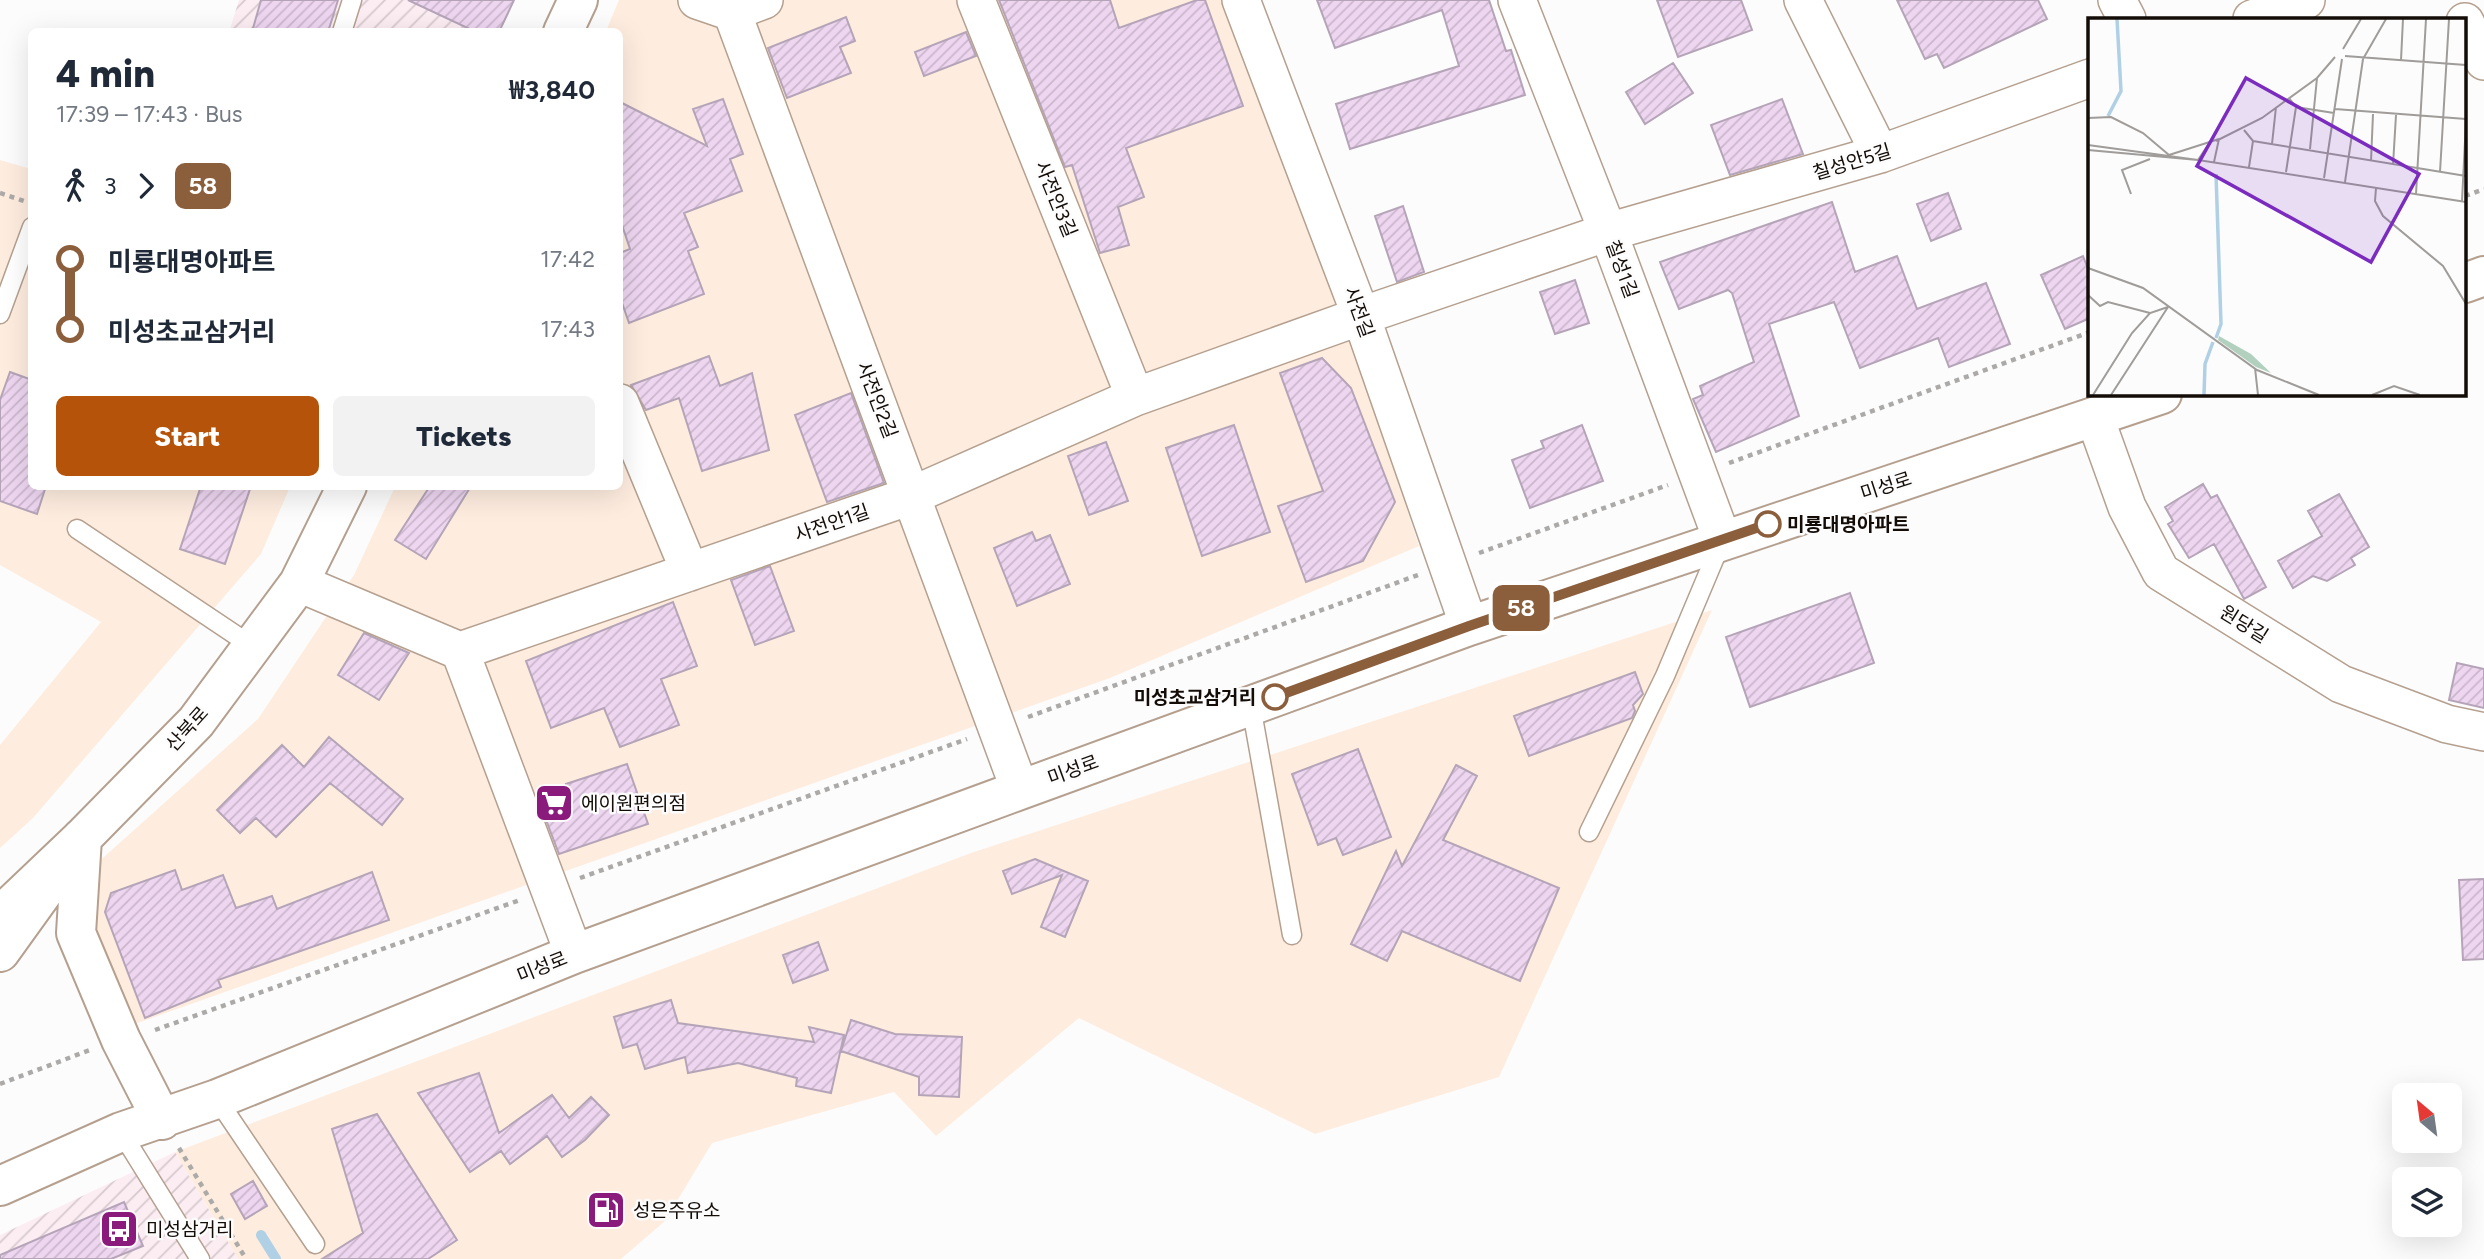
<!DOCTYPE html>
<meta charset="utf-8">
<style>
:root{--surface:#fff;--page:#f2f2f3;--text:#1f2937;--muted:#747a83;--accent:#b45309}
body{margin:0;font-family:Figtree,"Noto Sans KR",sans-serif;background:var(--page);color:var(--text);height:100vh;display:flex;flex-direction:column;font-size:26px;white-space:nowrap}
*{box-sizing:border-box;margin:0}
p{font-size:23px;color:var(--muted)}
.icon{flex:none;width:38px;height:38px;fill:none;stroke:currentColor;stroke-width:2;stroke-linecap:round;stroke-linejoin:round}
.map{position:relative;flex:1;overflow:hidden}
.sheet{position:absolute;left:28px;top:28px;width:595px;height:462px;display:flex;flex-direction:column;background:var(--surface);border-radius:10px;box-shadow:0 7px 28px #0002}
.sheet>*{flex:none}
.badge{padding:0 14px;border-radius:10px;font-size:24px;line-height:46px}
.needle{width:46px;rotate:331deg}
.buttons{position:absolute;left:2392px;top:1083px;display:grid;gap:14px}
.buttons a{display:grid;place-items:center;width:70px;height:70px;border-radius:10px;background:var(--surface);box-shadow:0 7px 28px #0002;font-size:35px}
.map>.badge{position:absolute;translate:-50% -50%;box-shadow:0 0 0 4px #fff}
.legs{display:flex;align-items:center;gap:10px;height:77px;padding:0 28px;font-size:23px}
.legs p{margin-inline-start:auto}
.summary{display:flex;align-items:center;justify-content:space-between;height:119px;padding:0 28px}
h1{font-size:38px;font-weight:800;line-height:52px}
.cta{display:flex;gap:14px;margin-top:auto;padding:14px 28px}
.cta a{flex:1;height:80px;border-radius:10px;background:var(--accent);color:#fff;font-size:28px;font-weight:800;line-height:80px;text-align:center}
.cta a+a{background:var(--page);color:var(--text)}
ul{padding:0 28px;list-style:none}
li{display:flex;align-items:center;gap:24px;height:70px;font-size:26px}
li i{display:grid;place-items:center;width:10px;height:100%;margin:0 9px;background:currentColor}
li i::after{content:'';width:18px;height:18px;margin:-9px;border:5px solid;border-radius:50%;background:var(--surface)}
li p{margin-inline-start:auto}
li:first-child i{background:linear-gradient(#0000 50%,currentColor 0)}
li:last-child i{background:linear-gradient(currentColor 50%,#0000 0)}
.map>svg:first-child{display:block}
.built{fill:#feeddf}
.industrial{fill:url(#industrial-furrows)}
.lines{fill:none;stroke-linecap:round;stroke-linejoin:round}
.stream{stroke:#b0d0e5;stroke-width:10}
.building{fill:url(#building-hatch);stroke:#b5a4b8;stroke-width:2}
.service-casing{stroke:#b5a08f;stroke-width:21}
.minor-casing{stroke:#b5a08f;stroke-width:40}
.tertiary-casing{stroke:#b5a08f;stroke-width:42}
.secondary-casing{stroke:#b5a08f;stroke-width:42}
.path{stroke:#acaaa8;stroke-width:4.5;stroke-dasharray:5 5;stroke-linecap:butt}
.service{stroke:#fff;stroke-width:18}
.minor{stroke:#fff;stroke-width:37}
.tertiary{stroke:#fff;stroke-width:38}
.secondary{stroke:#fff;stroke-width:38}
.line-1-casing{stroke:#fff;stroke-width:16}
.line-1{stroke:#8b5e3c;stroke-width:10}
.stop-1-dot{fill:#fff;stroke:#8b5e3c;stroke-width:3.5}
.labels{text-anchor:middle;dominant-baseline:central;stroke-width:5;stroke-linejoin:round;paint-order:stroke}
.street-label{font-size:19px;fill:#130c07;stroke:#fcfcfc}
.stop-label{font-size:19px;font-weight:bold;fill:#130c07;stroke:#fcfcfc;text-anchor:start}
.poi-label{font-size:19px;fill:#130c07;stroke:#fcfcfc;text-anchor:start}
.inset-river{fill:none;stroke:#b0d0e5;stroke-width:3.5}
.inset-road{fill:none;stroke:#9f9c9a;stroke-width:2}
.view{fill:#7b2cbf;fill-opacity:0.15;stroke:#7b2cbf;stroke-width:3.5}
.inset-edge{fill:none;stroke:#130c07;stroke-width:3.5}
</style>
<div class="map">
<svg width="2484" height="1259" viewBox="0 0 2484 1259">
<defs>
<pattern id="industrial-furrows" width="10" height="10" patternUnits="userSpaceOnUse" patternTransform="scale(1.75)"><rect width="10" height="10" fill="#fcedf3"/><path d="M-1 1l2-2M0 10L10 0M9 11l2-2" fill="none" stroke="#d7cacf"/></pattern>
<pattern id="building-hatch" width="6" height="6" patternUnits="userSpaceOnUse" patternTransform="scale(1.75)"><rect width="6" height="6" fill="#eed6f1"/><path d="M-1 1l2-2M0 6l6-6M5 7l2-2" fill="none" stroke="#cbb6cd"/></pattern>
</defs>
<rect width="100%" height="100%" fill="#fcfcfc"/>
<path class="built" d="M619,0H1225L1323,252L1419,546L1110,678L129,1026L87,940L95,865L258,719L354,575L395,487L620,486V32L606,31Z
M0,160L31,169L32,486L290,487L261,554L33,818L0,848V745L101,622L0,565Z
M1712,610L1499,1077L1315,1134L1079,1018L936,1136L894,1092L712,1143L665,1221L621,1259H238L175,1152L971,853Z"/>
<path class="industrial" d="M239,0H510L496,31L229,32Z
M175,1152L238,1259H0V1235Z"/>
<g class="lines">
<path class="stream" d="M261,1235L276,1259"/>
</g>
<path class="building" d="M261,0H338L328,32H252Z
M408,0H514L499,32H476Z
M999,0H1110L1119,28L1197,0H1205L1243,106L1126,148L1144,197L1118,207L1129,245L1100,253L1072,165L1065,167Z
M1317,0H1489L1506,51L1511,50L1525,95L1350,149L1336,104L1459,66L1442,10L1335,48Z
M1657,0H1741L1752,30L1678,57Z
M1897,0H2038L2047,19L1944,68L1937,54L1925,59Z
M846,17L855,41L840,47L851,73L787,98L768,48Z
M966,32L976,56L924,76L915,52Z
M1673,63L1693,93L1645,124L1626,92Z
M723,99L743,154L730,159L742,191L684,213L698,247L688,251L704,294L629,323L620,297V253L630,249L620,219V102L707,146L693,109Z
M1782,99L1803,154L1730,175L1711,125Z
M1948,193L1961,229L1931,241L1917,204Z
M1832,202L1855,272L1897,256L1917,309L1986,283L2010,344L1949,367L1938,338L1860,368L1834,302L1769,324L1799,416L1716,452L1693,399L1703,395L1700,386L1754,362L1732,293L1728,290L1679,309L1660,262Z
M1403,206L1424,272L1397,282L1375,216Z
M2083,256L2090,274V318L2065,329L2041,275Z
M1575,280L1589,323L1555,334L1540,292Z
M709,356L720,386L752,373L769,450L702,471L679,398L646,410L631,385Z
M1322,358L1351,388L1395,502L1363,561L1306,582L1278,506L1323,491L1280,373Z
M10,372L32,380V486H46L37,514L0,501V400Z
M851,393L884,483L827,502L795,415Z
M1234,425L1270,532L1202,556L1166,448Z
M1582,425L1603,481L1530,508L1512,460L1544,448L1541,441Z
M1106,442L1128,501L1089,515L1068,456Z
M2203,484L2211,498L2217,495L2266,587L2244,599L2214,544L2189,558L2168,524L2173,521L2165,507Z
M201,486H251L225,564L180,549Z
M430,486H471L426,559L395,540Z
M2339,494L2369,547L2351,558L2355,565L2327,581L2313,576L2293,588L2278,561L2322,536L2308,511Z
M1032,532L1036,541L1050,535L1070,584L1017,606L994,548Z
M770,566L794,631L755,645L731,580Z
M1850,593L1874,663L1750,707L1726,637Z
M673,602L697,666L661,679L679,725L620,747L604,708L551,728L526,661Z
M364,633L409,653L379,700L338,675Z
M2457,663L2484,669V708L2449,700Z
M1635,672L1643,694L1633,705L1635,711L1632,718L1529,756L1514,716Z
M329,737L403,799L382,825L330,783L276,837L256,818L240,833L217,810L282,745L304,767Z
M1358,749L1391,837L1343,855L1336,838L1318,845L1292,774Z
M627,764L648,824L559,854L540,804L569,794L566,784Z
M1456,765L1477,776L1443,840L1559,888L1520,981L1402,931L1387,961L1351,944L1396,851L1402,866Z
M1035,859L1088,881L1065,937L1041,927L1062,875L1012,894L1003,871Z
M175,870L182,890L223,875L236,908L272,896L277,909L372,872L389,920L218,980L221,987L145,1018L105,912L111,893Z
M2484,879V959L2463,960L2459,880Z
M818,942L828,970L793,983L783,955Z
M671,1000L678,1023L814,1042L809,1027L844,1035L831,1093L796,1086L797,1078L738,1063L688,1073L685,1057L645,1069L637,1044L623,1048L614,1017Z
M851,1020L895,1034L962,1037L959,1097L919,1095V1077L841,1051Z
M479,1073L499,1133L552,1095L569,1118L591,1097L609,1115L585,1140L562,1157L547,1136L510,1164L501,1151L470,1172L418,1093Z
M377,1114L457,1240L428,1259H322L363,1233L332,1129Z
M253,1181L267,1206L245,1219L231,1194Z
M124,1202L143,1246L111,1259H0V1255Z"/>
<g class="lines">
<defs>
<path id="service" d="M342,32L352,0
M0,314L32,227
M77,529L252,646
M1251,706L1292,935
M1589,832L1665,676L1721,543
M217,1099L315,1244
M121,1132L200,1259"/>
<path id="minor" d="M697,0L732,12L764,0
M976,0L1135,397
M1241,0L1361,316L1469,626
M1517,0L1608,232L1722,539
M1803,0L1880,154
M2117,0L2127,19
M732,12L1020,790
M2252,19L2306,0
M2465,22L2484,61
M620,403L690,572
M2095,418L2127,507L2161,572L2341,684L2447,724L2484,732
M299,583L460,651L913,495L1135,397L1361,316L1608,232L1880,154L2090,78
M460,651L574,954"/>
<path id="tertiary" d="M563,32L578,0
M2465,283L2484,276
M82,838L76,933L121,1040L162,1120
M0,952L82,838L196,722L299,583L347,486
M0,1186L121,1132L217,1099L574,954L1020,790L1469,626L2162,394"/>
<path id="secondary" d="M0,916L82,838"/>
</defs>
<use href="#service" class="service-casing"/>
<use href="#minor" class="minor-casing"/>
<use href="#tertiary" class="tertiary-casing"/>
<use href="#secondary" class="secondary-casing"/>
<path class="path" d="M0,193L27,202
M2465,196L2484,189
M1729,463L2090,332
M1479,553L1668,485
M1028,717L1418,575
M580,878L967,739
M155,1030L520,900
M0,1084L90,1050
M179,1148L246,1259"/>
<use href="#service" class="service"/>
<use href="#minor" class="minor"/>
<use href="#tertiary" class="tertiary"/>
<use href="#secondary" class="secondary"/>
</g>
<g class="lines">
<defs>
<path id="line-1" d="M1275,697L1469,626L1768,524"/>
</defs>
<use href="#line-1" class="line-1-casing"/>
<use href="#line-1" class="line-1"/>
</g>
<defs>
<symbol id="supermarket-square" viewBox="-11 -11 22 22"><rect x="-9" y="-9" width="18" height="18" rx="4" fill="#8b1a7d" stroke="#fcfcfc"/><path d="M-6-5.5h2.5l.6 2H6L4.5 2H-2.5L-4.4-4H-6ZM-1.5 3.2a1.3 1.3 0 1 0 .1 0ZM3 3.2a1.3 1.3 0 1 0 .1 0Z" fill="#fff"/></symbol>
<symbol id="fuel-square" viewBox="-11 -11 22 22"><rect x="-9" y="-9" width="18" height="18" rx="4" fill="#8b1a7d" stroke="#fcfcfc"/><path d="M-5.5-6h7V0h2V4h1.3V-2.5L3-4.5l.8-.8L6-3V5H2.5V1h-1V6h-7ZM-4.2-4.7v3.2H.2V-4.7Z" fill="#fff"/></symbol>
<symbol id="bus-square" viewBox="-11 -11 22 22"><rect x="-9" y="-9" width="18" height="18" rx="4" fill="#8b1a7d" stroke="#fcfcfc"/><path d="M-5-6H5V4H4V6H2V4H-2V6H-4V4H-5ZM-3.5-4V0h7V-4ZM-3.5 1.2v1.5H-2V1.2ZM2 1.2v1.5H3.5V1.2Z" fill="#fff"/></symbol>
</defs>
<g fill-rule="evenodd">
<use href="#supermarket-square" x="532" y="781" width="44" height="44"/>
<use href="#fuel-square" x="584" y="1188" width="44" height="44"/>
<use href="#bus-square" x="97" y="1207" width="44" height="44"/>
</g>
<g class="stop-1-dot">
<circle cx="1768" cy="524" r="12"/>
<circle cx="1275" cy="697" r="12"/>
</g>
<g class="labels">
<g class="street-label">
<text transform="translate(1852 162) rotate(-17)">칠성안5길</text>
<text transform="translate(1056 199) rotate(68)">사전안3길</text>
<text transform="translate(1622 269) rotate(70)">칠성1길</text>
<text transform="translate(1359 312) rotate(70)">사전길</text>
<text transform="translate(877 400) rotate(69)">사전안2길</text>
<text transform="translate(1886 486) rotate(-18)">미성로</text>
<text transform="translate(832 523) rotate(-19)">사전안1길</text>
<text transform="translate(2244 624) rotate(32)">원당길</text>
<text transform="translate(187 729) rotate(-48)">산북로</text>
<text transform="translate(1073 770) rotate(-20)">미성로</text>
<text transform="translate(542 967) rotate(-22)">미성로</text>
</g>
<g class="stop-label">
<text x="1787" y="524">미룡대명아파트</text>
<text x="1256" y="697" text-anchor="end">미성초교삼거리</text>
</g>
<g class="poi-label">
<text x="581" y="803">에이원편의점</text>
<text x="633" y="1210">성은주유소</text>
<text x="146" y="1229">미성삼거리</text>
</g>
</g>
<g transform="translate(2088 18)">
<rect width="378" height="378" fill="#fcfcfc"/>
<path d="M131,318L163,336L183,355L168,349L130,322Z" fill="#b1d0be"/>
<path class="inset-river" d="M20,98L33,73L29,1M128,320L133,306L128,156M116,377L117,346L125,324"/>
<path class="inset-road" d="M255,31L273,1M257,38L378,47M313,42L315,1M201,80L208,89L246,95M247,91L378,101M0,100L23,99L55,115L81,137M156,112L165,123L378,158M128,123L174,100L229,60L247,39M184,126L188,89M0,127L110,142L0,132M120,127L110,142L378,184M222,131L229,60M81,137L131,121M283,143L285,96M126,144L131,121M305,147L308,97M161,149L165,123M198,154L208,89M352,154L361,1M236,160L254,41M257,164L275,41L298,1M288,170L287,183L295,198L355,248L378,286M43,176L34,152L62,141M328,176L338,1M374,183L378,103M0,250L55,270L169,352L231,377M0,277L12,288L20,284L62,295M167,350L170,377M5,377L44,315L62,295L80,289M23,377L80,289M284,377L306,368L332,377"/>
<path class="view" d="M158,60L331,156L283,244L109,148Z"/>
<rect width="378" height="378" class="inset-edge"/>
</g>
</svg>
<div class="buttons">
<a><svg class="needle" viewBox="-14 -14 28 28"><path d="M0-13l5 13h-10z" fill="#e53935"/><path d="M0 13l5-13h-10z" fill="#747a83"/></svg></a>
<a><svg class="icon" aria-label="layers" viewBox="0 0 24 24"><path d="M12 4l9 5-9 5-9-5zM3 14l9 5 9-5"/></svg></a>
</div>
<b class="badge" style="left:1521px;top:608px;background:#8b5e3c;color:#fff">58</b>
<section class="sheet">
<div class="summary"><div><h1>4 min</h1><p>17:39 – 17:43 · Bus</p></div><b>₩3,840</b></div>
<div class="legs"><svg class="icon" aria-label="walk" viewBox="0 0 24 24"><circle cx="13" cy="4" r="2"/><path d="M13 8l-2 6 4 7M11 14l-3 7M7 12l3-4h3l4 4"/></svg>3<svg class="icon" aria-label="forward" viewBox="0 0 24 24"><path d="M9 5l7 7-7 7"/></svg><b class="badge" style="background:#8b5e3c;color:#fff">58</b></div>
<ul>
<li><i style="color:#8b5e3c"></i><b>미룡대명아파트</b><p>17:42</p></li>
<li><i style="color:#8b5e3c"></i><b>미성초교삼거리</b><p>17:43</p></li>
</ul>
<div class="cta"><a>Start</a><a>Tickets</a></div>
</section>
</div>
